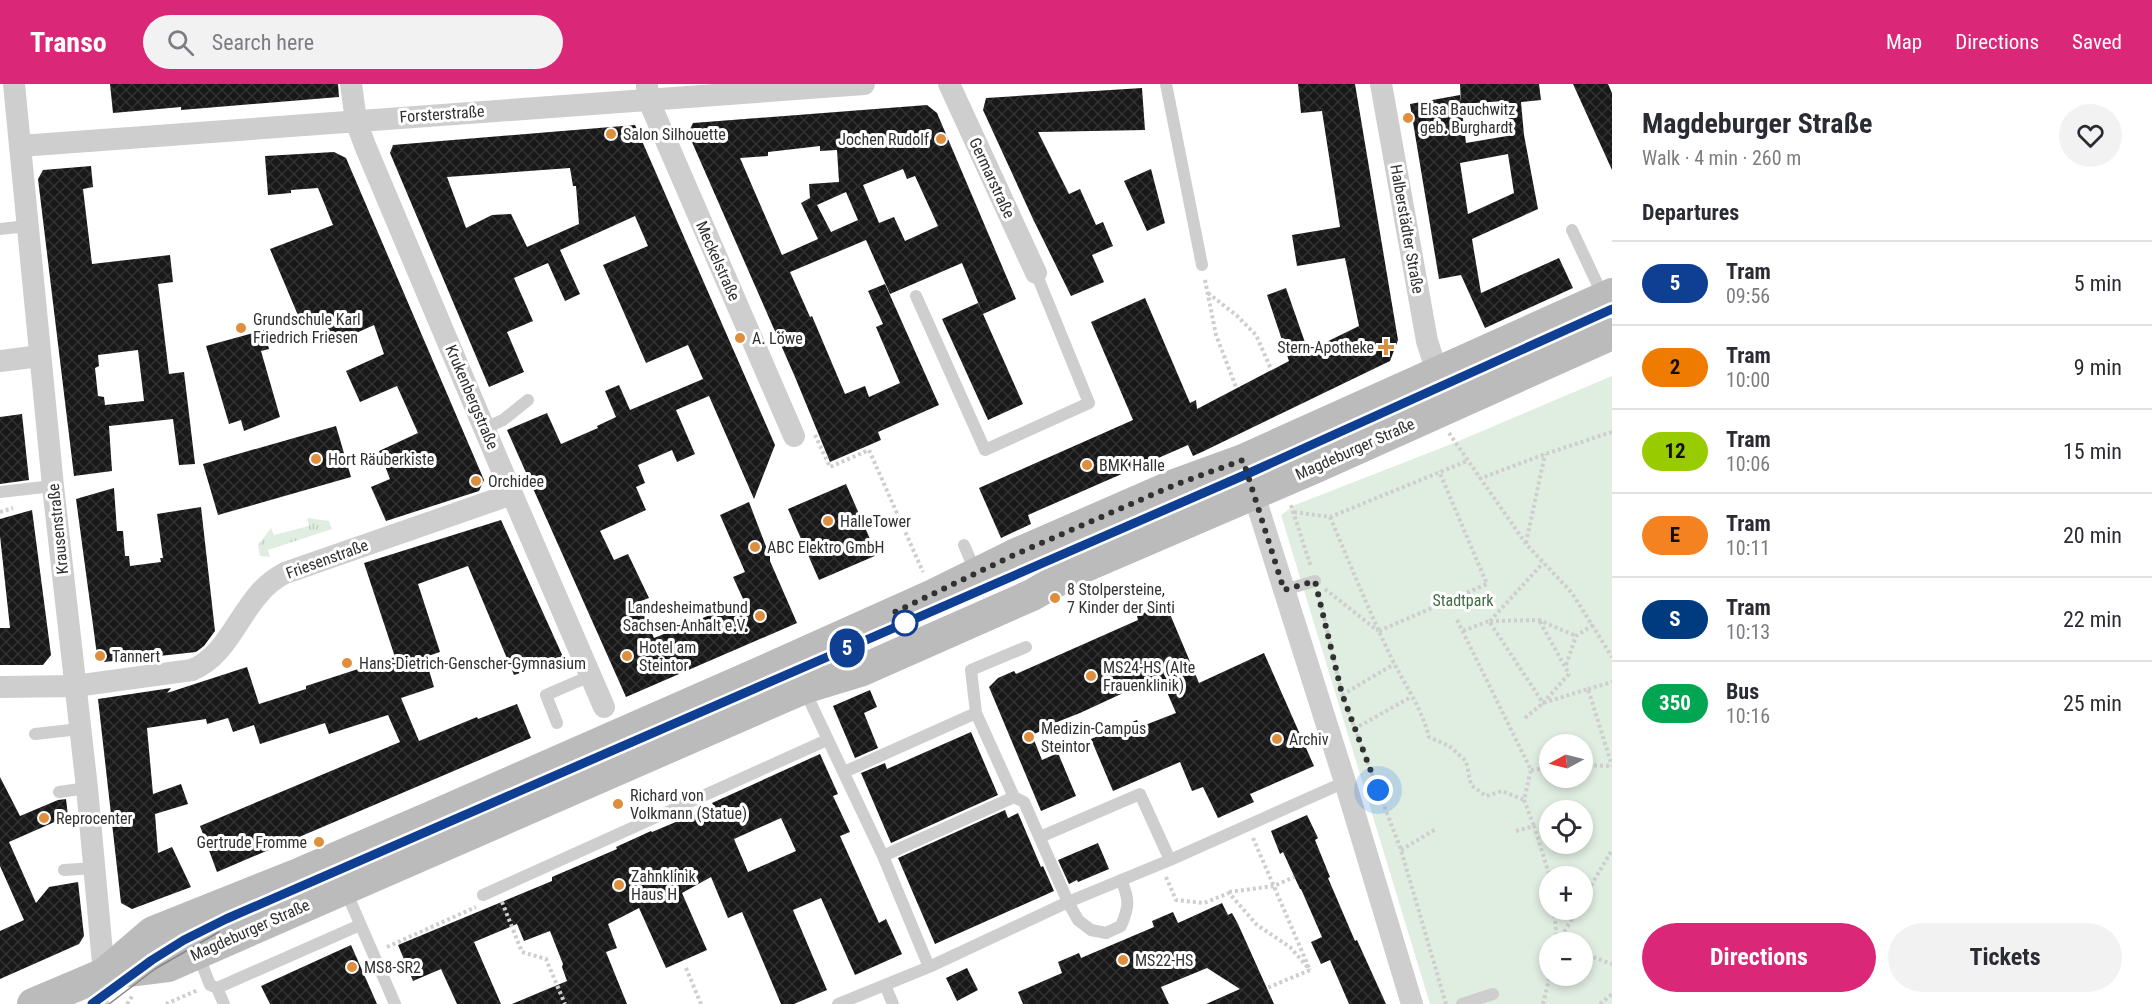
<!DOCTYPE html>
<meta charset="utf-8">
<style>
:root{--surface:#fff;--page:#f2f2f3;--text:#2b2b33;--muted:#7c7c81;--line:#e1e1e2;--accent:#db2777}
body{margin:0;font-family:"Roboto Condensed",sans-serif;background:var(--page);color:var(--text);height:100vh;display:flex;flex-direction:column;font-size:22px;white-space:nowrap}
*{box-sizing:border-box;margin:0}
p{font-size:20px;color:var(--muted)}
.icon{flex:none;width:33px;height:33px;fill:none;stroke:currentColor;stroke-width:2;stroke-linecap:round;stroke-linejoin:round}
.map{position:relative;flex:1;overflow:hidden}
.sheet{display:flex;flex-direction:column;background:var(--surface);width:540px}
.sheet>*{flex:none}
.badge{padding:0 12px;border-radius:20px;font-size:21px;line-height:39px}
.needle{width:39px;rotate:263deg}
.buttons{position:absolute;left:1539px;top:650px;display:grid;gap:12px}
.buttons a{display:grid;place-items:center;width:54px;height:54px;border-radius:50%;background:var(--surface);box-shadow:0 3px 9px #0003;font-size:30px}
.you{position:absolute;width:30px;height:30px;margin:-15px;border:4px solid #fff;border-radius:50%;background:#1a73e8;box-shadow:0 0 0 9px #1a73e833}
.map>.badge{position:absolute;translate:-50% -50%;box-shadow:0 0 0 3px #fff}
h2{padding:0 30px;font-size:22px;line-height:54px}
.round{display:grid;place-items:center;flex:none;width:63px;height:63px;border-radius:32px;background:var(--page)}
.overview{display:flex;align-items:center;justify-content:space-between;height:102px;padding:0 30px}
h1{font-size:28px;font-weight:700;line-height:45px}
.primary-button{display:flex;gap:12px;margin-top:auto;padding:12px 30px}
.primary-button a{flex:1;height:69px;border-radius:36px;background:var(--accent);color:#fff;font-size:24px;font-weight:700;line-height:69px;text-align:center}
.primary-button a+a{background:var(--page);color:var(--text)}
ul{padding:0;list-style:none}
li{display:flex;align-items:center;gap:18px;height:84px;padding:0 30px;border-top:2px solid var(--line)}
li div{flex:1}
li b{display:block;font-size:22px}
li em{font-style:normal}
li .badge{min-width:66px;font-weight:700;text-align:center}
header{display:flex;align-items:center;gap:36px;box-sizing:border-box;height:84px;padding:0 30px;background:var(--accent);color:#fff}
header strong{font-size:28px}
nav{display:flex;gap:33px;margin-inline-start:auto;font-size:21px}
.search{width:420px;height:54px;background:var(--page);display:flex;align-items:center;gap:15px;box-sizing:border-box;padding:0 21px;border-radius:33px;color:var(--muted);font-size:22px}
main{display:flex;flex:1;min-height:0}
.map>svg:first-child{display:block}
.grass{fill:url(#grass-tufts)}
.park{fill:#e0ede1;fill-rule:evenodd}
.building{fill:url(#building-cross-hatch);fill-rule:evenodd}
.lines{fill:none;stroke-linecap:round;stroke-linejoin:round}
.path{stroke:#cecece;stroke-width:4;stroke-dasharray:3 3;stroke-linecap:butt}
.lane{stroke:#cecece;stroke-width:12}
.street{stroke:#cecece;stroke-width:22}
.secondary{stroke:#bbb;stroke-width:32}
.tram{stroke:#868686;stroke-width:1.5}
.line-casing{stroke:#fff;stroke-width:14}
.line{stroke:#0f3f93;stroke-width:9}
.walk{stroke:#313131;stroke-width:6;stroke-dasharray:0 10.8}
.poi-dot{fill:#de8e3d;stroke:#fff;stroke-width:2}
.stop-dot{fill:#fff;stroke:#0f3f93;stroke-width:3}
.labels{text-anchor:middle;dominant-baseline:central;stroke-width:6;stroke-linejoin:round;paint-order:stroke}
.poi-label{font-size:16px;fill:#313131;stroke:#fff;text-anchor:start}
.street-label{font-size:16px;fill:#313131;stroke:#fff}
.park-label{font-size:16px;fill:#406c45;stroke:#fff}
</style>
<header>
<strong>Transo</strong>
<div class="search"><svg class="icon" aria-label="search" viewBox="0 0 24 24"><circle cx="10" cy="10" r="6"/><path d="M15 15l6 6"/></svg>Search here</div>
<nav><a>Map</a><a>Directions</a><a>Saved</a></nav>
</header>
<main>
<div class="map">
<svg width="1612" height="920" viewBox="0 0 1612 920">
<defs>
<pattern id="grass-tufts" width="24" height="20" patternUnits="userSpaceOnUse" patternTransform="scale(1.5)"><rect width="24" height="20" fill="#e0ede1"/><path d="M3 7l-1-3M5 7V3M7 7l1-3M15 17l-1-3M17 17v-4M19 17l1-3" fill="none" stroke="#c1ccc2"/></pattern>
<pattern id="building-cross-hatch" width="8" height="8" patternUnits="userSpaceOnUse" patternTransform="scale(1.5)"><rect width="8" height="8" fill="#181818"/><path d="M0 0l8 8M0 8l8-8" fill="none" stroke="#313131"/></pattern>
</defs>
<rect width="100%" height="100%" fill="#fff"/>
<path class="grass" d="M307,434L329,437L332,445L268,466L270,473L260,472L258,461L271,444L274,451L309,442Z"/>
<path class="park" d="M1612,292V920H1430L1281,431L1295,421L1454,359ZM1550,660H1582V693H1550ZM1550,726H1582V759H1550ZM1550,792H1582V825H1550ZM1550,858H1582V891H1550Z"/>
<path class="building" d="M110,0H338L339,13L181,26V23L113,29Z
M1298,0H1355L1398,256L1390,277L1204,367L1193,372L1188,361L1028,431L1031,440L1001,454L979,404L1133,336L1091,238L1145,214L1190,319L1196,316L1197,325L1289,277L1267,211L1286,204L1308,267L1359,242L1345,174L1297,182L1292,151L1340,143L1322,27L1301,29Z
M1460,0H1539L1541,16L1521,18L1524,51L1538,125L1472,155L1481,209L1559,174L1573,204L1485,244L1461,191L1439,195L1410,20L1460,11L1466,59L1507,52L1504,17L1461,20ZM1508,70L1514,109L1468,130L1460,79Z
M1573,0H1608L1612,9V86Z
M1142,4L1145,46L1038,48L1069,110L1080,105L1096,141L1103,138L1113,162L1092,171L1104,198L1071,212L1033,135L983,26L986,14Z
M927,21L937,29L1016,215L983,230L1023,320L988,336L942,235L978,219L982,228L962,179L890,210L866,156L790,188L810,233L812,232L845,310L865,302L869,313L900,299L876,243L883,240L868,207L885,200L939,321L878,348L881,356L830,378L795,293L688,49L693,39ZM820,62V67L837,66L839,98L809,100L810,114L801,119L818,155L782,171L740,74L768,72V68ZM903,85L907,95L915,92L938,142L905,157L894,133L879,139L863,101ZM846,108L858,136L831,148L817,121Z
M635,41L775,361L754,415L709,312L676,326L695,370L677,378L672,366L638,381L645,399L636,403L646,426L600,447L614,476L628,470L649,514L638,518L654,554L744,517L733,493L745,488L720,431L749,418L770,473V477L797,539L626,613L507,346L547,329L561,360L598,344L597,342L616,333L605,307L619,301L630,326L703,295L688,261L646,279L603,181L648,162L635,132L560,166L580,210L565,217L548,179L514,194L533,237L507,248L524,288L489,303L390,69L393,61ZM570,84L573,102H576L579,140L527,163L511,130L492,131L466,144L447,93Z
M334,68L346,74L484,396L479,407L386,437L371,403L390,395L379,367L418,349L397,302L360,318L346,287L384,270L374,241L334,259L321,228L300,236L270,165L333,141L318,104L291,106V109L268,111L265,72Z
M91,82L93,103L83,105L92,180L170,171L173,198L158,200L169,290L184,288L195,380L179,381L173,335L109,342L112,387L74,392L38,95L43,86ZM138,266L144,317L105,321L104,313L98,312L95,284L99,282L98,271Z
M1151,85L1165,139L1147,147L1124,97Z
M264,246L269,265L261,267L280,333L244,347L241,336L229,340L206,262Z
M22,330L29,396L0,400V333Z
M336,342L351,393L218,431L203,380Z
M846,400L877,471L819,496L788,425Z
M114,404L117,447H123L125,472H129L130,482L161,478L160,474H163L157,430L201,423L215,547L204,562L196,568L104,578L97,571L76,415Z
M32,426L51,571L43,581H0V544H10L0,452V435Z
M501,436L564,575L514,591L468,482L418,500L440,568L425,573L434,603L401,614L419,657L477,633L478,635L517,620L531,654L217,788L200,742L400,658L388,631L329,650L325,639L260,660L254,641L233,648L228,634L207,640L206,635L147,644L153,710L181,700L188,720L155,730L158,769L172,763L191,803L132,825L121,819L98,615L171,604L167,609L247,583L259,620L306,605V602L395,573L364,479Z
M1160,522L1162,525L1167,523L1199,599L1264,569L1314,682L1250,710L1254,718L1218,734L1203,703L1192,707L1180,678L1113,707L1091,655L1137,636L1140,643L1176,629L1160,592L1080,629L1047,642V644L1032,651L1042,676L1058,669L1076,712L1041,727L989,603L998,594L1014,587L1016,590L1138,536L1137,532Z
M870,606L877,623L864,629L878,664L855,674L833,622Z
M971,648L998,711L891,759L861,689L885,679L887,685Z
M820,670L838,710L833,712L850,748L840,752L879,839L886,835L902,870L855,891L821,814L793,826L827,906L794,920H781L742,828L728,834L711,793L682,809L707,866L666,884L639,824L608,840L617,864L606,868L627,920H512L567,897L562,883L563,880L550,847L524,857L517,840L474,858L501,920H457L441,885L413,897L398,861L552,797V793L617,765L616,763L651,747L652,748L714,722L712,719ZM781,734L796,767L748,788L734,755Z
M0,693L20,732L58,716L66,715L68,732L9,758L36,819L49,803L78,798L84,852L79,860L0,895V847L24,836L0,782Z
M1005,726L1008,734L1018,729L1041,783L1043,782L1054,807L935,860L898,774Z
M1307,731L1318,754L1315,756L1330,793L1328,794L1355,857L1357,856L1386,920H1349L1330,876L1321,880L1311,858L1322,853L1301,805H1300L1283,768L1280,770L1271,747Z
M1098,759L1109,785L1078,798L1077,796L1069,800L1058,776Z
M1222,819L1228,831L1232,829L1238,840L1274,920H1206L1240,905L1207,884L1161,903L1169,920H1023L1018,908L1062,889L1058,878L1079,869L1081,874L1154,843L1152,837L1173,828L1178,839Z
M351,861L377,920H270L261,902Z
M967,884L978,906L957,917L946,894Z"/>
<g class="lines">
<path class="path" d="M1205,196L1216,251L1236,303
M1208,209L1236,231L1256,251L1271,285
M1449,349L1526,460L1572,509L1612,573
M815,351L830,383L869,366L923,488
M1479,395L1545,370L1612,348
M1291,421L1311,483
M0,428L13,424
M1294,428L1330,433L1467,377
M1330,433C1350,480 1369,527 1391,573C1404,600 1422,624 1429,653L1449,662L1466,677L1471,701L1486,712L1502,707L1524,716
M1526,459L1545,370
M1325,505L1378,547
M1319,511L1342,611L1401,766L1446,920
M1457,536L1531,686L1524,716L1534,742
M1490,537L1539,536L1576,552
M1490,537L1543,479
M1379,547L1487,500L1439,387
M1463,547L1489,537L1543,619L1569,590L1539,536
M1566,581L1576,552L1593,541
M1588,605L1612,598
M1342,611L1394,580
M1525,634L1543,619L1588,605L1612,682
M1354,645L1411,613
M1582,681L1612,682
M1531,686L1550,684
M1516,747L1534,742L1550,793
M1253,754L1310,886L1267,904
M1401,766L1436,745
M1166,793L1176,816L1204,819L1229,809L1257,841L1290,863L1310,886
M1229,808L1274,802L1294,793
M1582,817L1612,766
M502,818L522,868L546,875L565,920
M1554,825L1557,858
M1558,858L1578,825
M387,863L476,823
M1582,869L1612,880
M686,884L701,920
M127,920L133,911
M166,920L198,906
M1543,920L1550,891
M1600,920L1612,910"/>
<path class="lane" d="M1166,0L1202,181
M0,145L27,142
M1572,146L1603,212
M916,212L985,366L1089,319L1036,189
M485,344L503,336L528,316
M0,408L53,402
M964,461L976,489
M1284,506L1315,497
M804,605L883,772L929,883
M976,629L971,586L1026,563
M557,639L546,611L590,592
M35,650L80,645
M844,688L976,629L1014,713L1024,718L1068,818L1078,836L1091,846L1106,849L1121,842C1129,823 1130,816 1121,796
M59,708L87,704
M1040,753L1140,710L1170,776
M883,772L1014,713
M64,786L95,784
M345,805L395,920
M483,811L827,656
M198,870L210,901L217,904L224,920
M885,901L893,920
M217,904L360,841
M101,920L103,918
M838,920L929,883L1068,818L1170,776L1345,698
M1462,920L1493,910"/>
<path class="street" d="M14,0L53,402L87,704L104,890
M351,0L356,37L366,64L512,410L604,623
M949,0L1036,189
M1381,0L1427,257L1437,288
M647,1L648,15L794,352
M20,62L864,0
M0,277L40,272
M1243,376L1345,698L1412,920
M0,603L75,602L192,586C235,568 241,511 285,489L512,410"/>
<path class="secondary" d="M104,890L153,848L301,789L429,734L764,587L933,511L1014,471L1177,400L1243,376L1612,210
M33,920L104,890L168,882L804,604L860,587L1032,511L1074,487L1316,383L1612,250"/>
<path class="tram" d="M92,920L152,876L185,856L226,835L1247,390L1612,225
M109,920L155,885L219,848"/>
</g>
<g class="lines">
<defs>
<path id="line" d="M92,920L152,876L184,856L226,835L1247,390L1612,225"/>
</defs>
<use href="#line" class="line-casing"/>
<use href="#line" class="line"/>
<path class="walk" d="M905,539L891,530L1014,471L1177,400L1243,376L1284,506L1315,497L1342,610L1378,706"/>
</g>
<g class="poi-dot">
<circle cx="1408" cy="34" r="6"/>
<circle cx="611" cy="50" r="6"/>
<circle cx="941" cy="55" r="6"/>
<circle cx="241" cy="244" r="6"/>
<circle cx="740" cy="254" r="6"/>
<path d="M1383 254h6v6h6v6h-6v6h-6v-6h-6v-6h6z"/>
<circle cx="316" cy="375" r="6"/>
<circle cx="1087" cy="381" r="6"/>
<circle cx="476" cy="397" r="6"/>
<circle cx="828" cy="437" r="6"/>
<circle cx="755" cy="463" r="6"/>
<circle cx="1055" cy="514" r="6"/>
<circle cx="760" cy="532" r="6"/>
<circle cx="100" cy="572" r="6"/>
<circle cx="627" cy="572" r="6"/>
<circle cx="347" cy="579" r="6"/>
<circle cx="1091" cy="592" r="6"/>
<circle cx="1029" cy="653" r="6"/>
<circle cx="1277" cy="655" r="6"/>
<circle cx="618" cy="720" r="6"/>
<circle cx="44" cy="734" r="6"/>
<circle cx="319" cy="758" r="6"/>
<circle cx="619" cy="801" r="6"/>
<circle cx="1123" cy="876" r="6"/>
<circle cx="352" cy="883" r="6"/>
</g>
<circle class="stop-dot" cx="905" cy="539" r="12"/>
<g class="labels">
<g class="poi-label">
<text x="1420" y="25">Elsa Bauchwitz<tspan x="1420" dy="18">geb. Burghardt</tspan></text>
<text x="623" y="50">Salon Silhouette</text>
<text x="929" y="55" text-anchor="end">Jochen Rudolf</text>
<text x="253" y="235">Grundschule Karl<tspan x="253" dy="18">Friedrich Friesen</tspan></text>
<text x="752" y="254">A. Löwe</text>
<text x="1374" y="263" text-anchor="end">Stern-Apotheke</text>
<text x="328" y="375">Hort Räuberkiste</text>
<text x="1099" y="381">BMK Halle</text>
<text x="488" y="397">Orchidee</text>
<text x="840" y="437">HalleTower</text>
<text x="767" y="463">ABC Elektro GmbH</text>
<text x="1067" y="505">8 Stolpersteine,<tspan x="1067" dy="18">7 Kinder der Sinti</tspan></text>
<text x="748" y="523" text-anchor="end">Landesheimatbund<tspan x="748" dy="18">Sachsen-Anhalt e.V.</tspan></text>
<text x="639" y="563">Hotel am<tspan x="639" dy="18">Steintor</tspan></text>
<text x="112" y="572">Tannert</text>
<text x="359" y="579">Hans-Dietrich-Genscher-Gymnasium</text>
<text x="1103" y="583">MS24-HS (Alte<tspan x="1103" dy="18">Frauenklinik)</tspan></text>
<text x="1041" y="644">Medizin-Campus<tspan x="1041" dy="18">Steintor</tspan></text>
<text x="1289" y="655">Archiv</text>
<text x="630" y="711">Richard von<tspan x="630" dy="18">Volkmann (Statue)</tspan></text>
<text x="56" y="734">Reprocenter</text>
<text x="307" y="758" text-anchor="end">Gertrude Fromme</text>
<text x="631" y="792">Zahnklinik<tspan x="631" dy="18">Haus H</tspan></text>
<text x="1135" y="876">MS22-HS</text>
<text x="364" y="883">MS8-SR2</text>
</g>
<g class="street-label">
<text transform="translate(442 30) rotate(-4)">Forsterstraße</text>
<text transform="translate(992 94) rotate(65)">Germarstraße</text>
<text transform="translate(1407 145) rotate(80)">Halberstädter Straße</text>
<text transform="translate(718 177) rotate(66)">Meckelstraße</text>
<text transform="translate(472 313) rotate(67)">Krukenbergstraße</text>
<text transform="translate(1355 365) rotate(-24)">Magdeburger Straße</text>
<text transform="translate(58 445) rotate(-96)">Krausenstraße</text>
<text transform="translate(327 475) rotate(-20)">Friesenstraße</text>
<text transform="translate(250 846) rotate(-24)">Magdeburger Straße</text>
</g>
<g class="park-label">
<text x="1463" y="516">Stadtpark</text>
</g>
</g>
</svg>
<div class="buttons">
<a><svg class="needle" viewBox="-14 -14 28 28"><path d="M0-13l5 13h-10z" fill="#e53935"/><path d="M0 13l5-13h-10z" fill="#7c7c81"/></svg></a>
<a><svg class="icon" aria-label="locate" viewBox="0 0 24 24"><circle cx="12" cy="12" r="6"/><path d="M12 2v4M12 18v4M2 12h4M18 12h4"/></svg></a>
<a>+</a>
<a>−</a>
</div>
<div class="you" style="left:1378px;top:706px"></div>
<b class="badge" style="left:847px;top:564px;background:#0f3f93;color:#fff">5</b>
</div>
<section class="sheet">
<div class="overview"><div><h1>Magdeburger Straße</h1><p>Walk · 4 min · 260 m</p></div><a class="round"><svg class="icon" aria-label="heart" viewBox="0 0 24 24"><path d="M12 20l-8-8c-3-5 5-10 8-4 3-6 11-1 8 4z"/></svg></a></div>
<h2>Departures</h2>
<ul>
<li><span class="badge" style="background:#0f3f93;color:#fff">5</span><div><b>Tram</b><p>09:56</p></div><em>5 min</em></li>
<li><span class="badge" style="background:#ef7c00;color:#111">2</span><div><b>Tram</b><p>10:00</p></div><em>9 min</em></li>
<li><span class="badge" style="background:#9c0;color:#111">12</span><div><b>Tram</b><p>10:06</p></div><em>15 min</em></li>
<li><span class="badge" style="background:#f58220;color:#111">E</span><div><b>Tram</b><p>10:11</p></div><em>20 min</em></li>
<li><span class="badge" style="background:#003b80;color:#fff">S</span><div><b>Tram</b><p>10:13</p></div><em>22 min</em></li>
<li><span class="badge" style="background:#00a651;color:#fff">350</span><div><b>Bus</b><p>10:16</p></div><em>25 min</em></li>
</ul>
<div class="primary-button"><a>Directions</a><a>Tickets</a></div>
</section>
</main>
